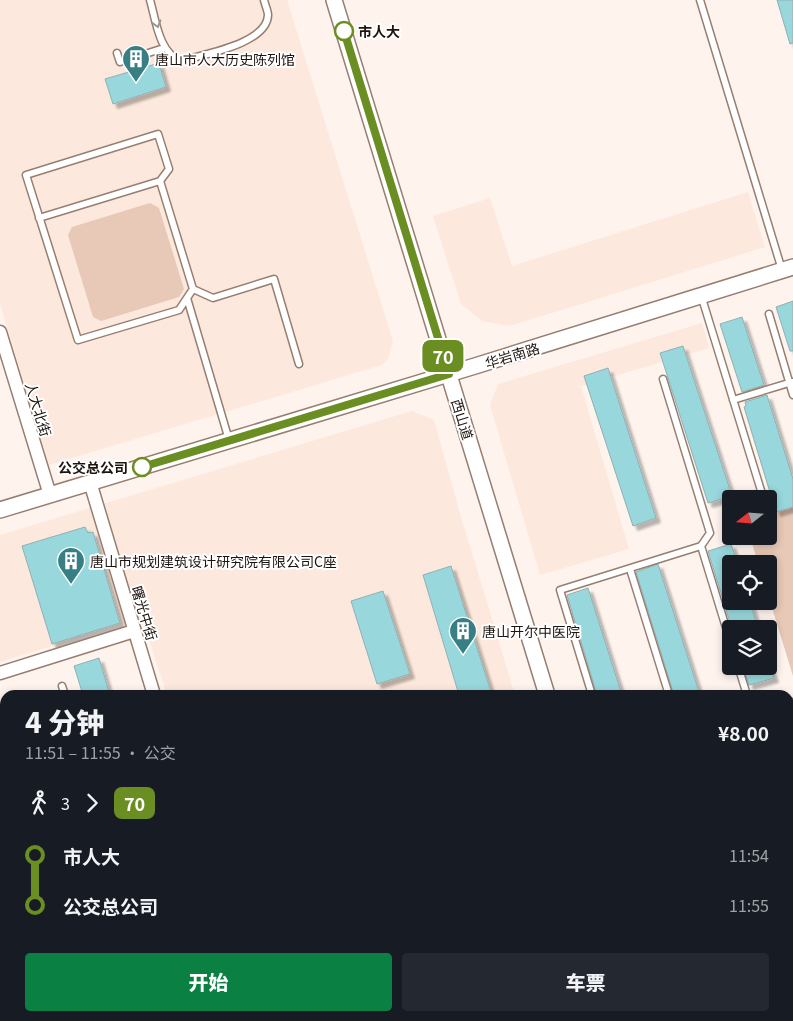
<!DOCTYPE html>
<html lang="zh">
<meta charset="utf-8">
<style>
:root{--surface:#171b24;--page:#242831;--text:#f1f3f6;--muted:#9ea1a6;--accent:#0b8043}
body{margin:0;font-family:Georgia,"Noto Sans SC",serif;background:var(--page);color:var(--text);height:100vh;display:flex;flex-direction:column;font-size:19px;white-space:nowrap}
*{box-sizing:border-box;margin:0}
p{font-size:16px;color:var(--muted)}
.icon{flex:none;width:28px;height:28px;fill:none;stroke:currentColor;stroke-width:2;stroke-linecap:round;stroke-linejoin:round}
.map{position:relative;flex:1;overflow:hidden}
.panel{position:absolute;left:0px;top:690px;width:794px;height:331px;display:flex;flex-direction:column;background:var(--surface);border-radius:15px 15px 0 0;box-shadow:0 2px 8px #0003}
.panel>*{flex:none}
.badge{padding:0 10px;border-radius:8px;font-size:18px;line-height:32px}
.needle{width:32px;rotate:253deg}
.buttons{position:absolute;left:722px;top:490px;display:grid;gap:10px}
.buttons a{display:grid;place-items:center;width:55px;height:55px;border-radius:5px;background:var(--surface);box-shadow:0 2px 8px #0003;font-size:25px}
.map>.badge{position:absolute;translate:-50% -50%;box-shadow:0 0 0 2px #fff}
.legs{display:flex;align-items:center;gap:8px;height:55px;padding:0 25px;font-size:16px}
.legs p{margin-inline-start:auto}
.overview{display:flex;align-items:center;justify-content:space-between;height:85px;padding:0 25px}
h1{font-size:28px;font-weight:800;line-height:38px}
.primary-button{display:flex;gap:10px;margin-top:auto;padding:10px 25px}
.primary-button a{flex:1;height:58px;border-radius:5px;background:var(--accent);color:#fff;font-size:20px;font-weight:800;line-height:58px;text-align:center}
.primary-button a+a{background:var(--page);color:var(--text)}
ul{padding:0 25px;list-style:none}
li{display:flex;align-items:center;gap:18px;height:50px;font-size:19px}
li i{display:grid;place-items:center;width:8px;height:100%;margin:0 6px;background:currentColor}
li i::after{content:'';width:12px;height:12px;margin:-6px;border:4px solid;border-radius:50%;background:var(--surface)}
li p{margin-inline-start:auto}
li:first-child i{background:linear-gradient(#0000 50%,currentColor 0)}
li:last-child i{background:linear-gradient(currentColor 50%,#0000 0)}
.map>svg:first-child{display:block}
.built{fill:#fce8dc}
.green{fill:#e8c8b6}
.building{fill:#98d7dc;stroke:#90b0b2;filter:url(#shadow)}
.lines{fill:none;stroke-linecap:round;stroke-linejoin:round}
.service-casing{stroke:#967f71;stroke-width:9}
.minor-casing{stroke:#967f71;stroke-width:15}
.tertiary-casing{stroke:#967f71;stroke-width:18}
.service{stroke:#fff;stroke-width:6}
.minor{stroke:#fff;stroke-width:12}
.tertiary{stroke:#fff;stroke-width:15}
.oneway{stroke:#999593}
.line-1-casing{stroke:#fff;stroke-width:11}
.line-1{stroke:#6b8e23;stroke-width:8}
.stop-1-dot{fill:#fff;stroke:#6b8e23;stroke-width:2.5}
.labels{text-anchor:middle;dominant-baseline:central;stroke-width:4;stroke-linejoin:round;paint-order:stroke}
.stop-label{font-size:14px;font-weight:bold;fill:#1d140f;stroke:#fff;text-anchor:start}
.poi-label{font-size:14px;fill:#1d140f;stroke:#fff;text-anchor:start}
.street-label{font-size:14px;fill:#1d140f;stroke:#fff}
</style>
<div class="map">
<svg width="793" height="1021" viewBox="0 0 793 1021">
<defs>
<filter id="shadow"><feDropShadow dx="4.5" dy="4.5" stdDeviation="1" flood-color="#0004"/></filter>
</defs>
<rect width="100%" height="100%" fill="#fef3ed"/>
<path class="built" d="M0,0H287L393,341L388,359L382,365L49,465L0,304Z
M748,192L765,247L510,326L482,321L461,304L433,216L490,198L512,266Z
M702,323L709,348L581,386L629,549L540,575L490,405L498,384Z
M412,411L434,420L459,510L515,695H264L256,690L241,695H167L142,618L0,662V535Z
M152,1016H257L259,1021H154Z
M490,1016H616L617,1021H491Z"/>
<path class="green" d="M150,203L159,208L184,289L179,297L101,321L93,317L68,235L72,227Z
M793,507V676L769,598V564H758L750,536H769V514Z"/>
<path class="building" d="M777,0H793V43L790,44Z
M159,63L166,87L113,104L105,79Z
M793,301V351H790L776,307Z
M742,317L764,385L742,392L720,324Z
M683,346L732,496L708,503L660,353Z
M608,368L656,518L633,526L584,376Z
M767,395L793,479V507L776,512L744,407L746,406L745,402Z
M85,527L88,533L93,532L120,623L52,644L22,546Z
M731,544L738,564H731V601H750L758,629H732L708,551Z
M658,564L700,695H674L636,572Z
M451,566L492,695H459L423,575Z
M588,588L622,695H597L567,595Z
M383,591L410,674L377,684L351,601Z
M99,658L110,695H83L74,666Z
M743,666H770L774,678L749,685Z"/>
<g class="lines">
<defs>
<path id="service" d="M150,0C156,21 159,53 181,61C204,54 267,44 268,15C268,11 265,5 264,0
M700,0L782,270
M117,53L120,62L164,48
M39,218L160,181L193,289L179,310L78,340L26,175L158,134L169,169L160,181
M193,289L213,298L274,279L299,364
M701,295L763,497
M187,298L229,440
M769,314L793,395
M663,379L710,533L701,546L731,644
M733,400L792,382
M630,569L669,695
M738,666L747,695
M62,686L65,695
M592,695L560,590L701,546
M0,754L5,770
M0,797L5,795
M789,832L793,846
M789,896L793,894
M0,919L5,917
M0,988L5,986
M268,1016V1021
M402,1016L403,1021
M453,1016L454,1021
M690,1016L691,1021
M767,1016L769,1021
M323,1021L337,1016"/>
<path id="minor" d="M0,332L50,495
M90,482L154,695
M0,673L134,631
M789,706L793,705
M141,1016L143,1021
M99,1021L104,1016"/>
<path id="tertiary" d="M334,0L547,695
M0,510L475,366L793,267
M645,1016L646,1021"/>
</defs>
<use href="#service" class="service-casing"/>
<use href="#minor" class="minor-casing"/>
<use href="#tertiary" class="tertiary-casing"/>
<use href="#service" class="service"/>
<use href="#minor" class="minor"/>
<use href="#tertiary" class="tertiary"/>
</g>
<defs><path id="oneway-chevron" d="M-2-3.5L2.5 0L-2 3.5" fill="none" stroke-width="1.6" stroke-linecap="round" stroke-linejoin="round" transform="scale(1.25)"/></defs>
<use class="oneway" href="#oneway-chevron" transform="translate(157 24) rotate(73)"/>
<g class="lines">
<defs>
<path id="line-1" d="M142,467L449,374L344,31"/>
</defs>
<use href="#line-1" class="line-1-casing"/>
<use href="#line-1" class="line-1"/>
</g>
<defs>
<symbol id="building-pin" viewBox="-11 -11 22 30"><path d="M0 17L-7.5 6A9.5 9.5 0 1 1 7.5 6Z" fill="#377f85" stroke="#fff"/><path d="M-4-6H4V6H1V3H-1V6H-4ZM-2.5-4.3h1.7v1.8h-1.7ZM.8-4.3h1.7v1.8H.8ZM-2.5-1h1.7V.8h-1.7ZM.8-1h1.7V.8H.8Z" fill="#fff"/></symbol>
</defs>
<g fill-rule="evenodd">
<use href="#building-pin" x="120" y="43" width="32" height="43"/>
<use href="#building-pin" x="55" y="545" width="32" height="43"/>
<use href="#building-pin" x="447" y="615" width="32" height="43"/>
</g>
<g class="stop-1-dot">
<circle cx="344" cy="31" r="9"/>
<circle cx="142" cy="467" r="9"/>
</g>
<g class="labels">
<g class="stop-label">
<text x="358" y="31">市人大</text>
<text x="128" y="467" text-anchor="end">公交总公司</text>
</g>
<g class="poi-label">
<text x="155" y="59">唐山市人大历史陈列馆</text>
<text x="90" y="561">唐山市规划建筑设计研究院有限公司C座</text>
<text x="482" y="631">唐山开尔中医院</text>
</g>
<g class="street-label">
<text transform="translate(512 355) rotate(-17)">华岩南路</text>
<text transform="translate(39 409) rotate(73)">人大北街</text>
<text transform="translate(463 419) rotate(73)">西山道</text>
<text transform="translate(145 613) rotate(73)">曙光中街</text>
</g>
</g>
</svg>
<div class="buttons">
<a><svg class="needle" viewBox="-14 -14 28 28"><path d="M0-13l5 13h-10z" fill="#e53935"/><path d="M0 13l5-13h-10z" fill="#9ea1a6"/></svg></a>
<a><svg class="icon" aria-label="locate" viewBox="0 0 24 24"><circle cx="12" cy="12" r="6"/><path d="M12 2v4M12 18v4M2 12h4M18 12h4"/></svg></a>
<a><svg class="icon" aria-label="layers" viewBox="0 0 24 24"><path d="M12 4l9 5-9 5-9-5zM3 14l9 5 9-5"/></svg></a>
</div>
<b class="badge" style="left:443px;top:356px;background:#6b8e23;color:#fff">70</b>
<section class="panel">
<div class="overview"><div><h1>4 分钟</h1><p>11:51 – 11:55 · 公交</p></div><b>¥8.00</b></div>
<div class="legs"><svg class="icon" aria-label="walk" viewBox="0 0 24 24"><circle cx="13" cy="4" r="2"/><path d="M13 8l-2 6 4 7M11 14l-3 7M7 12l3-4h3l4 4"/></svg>3<svg class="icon" aria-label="forward" viewBox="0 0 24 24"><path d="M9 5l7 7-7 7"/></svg><b class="badge" style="background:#6b8e23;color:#fff">70</b></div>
<ul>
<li><i style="color:#6b8e23"></i><b>市人大</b><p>11:54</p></li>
<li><i style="color:#6b8e23"></i><b>公交总公司</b><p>11:55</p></li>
</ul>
<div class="primary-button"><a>开始</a><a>车票</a></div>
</section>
</div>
